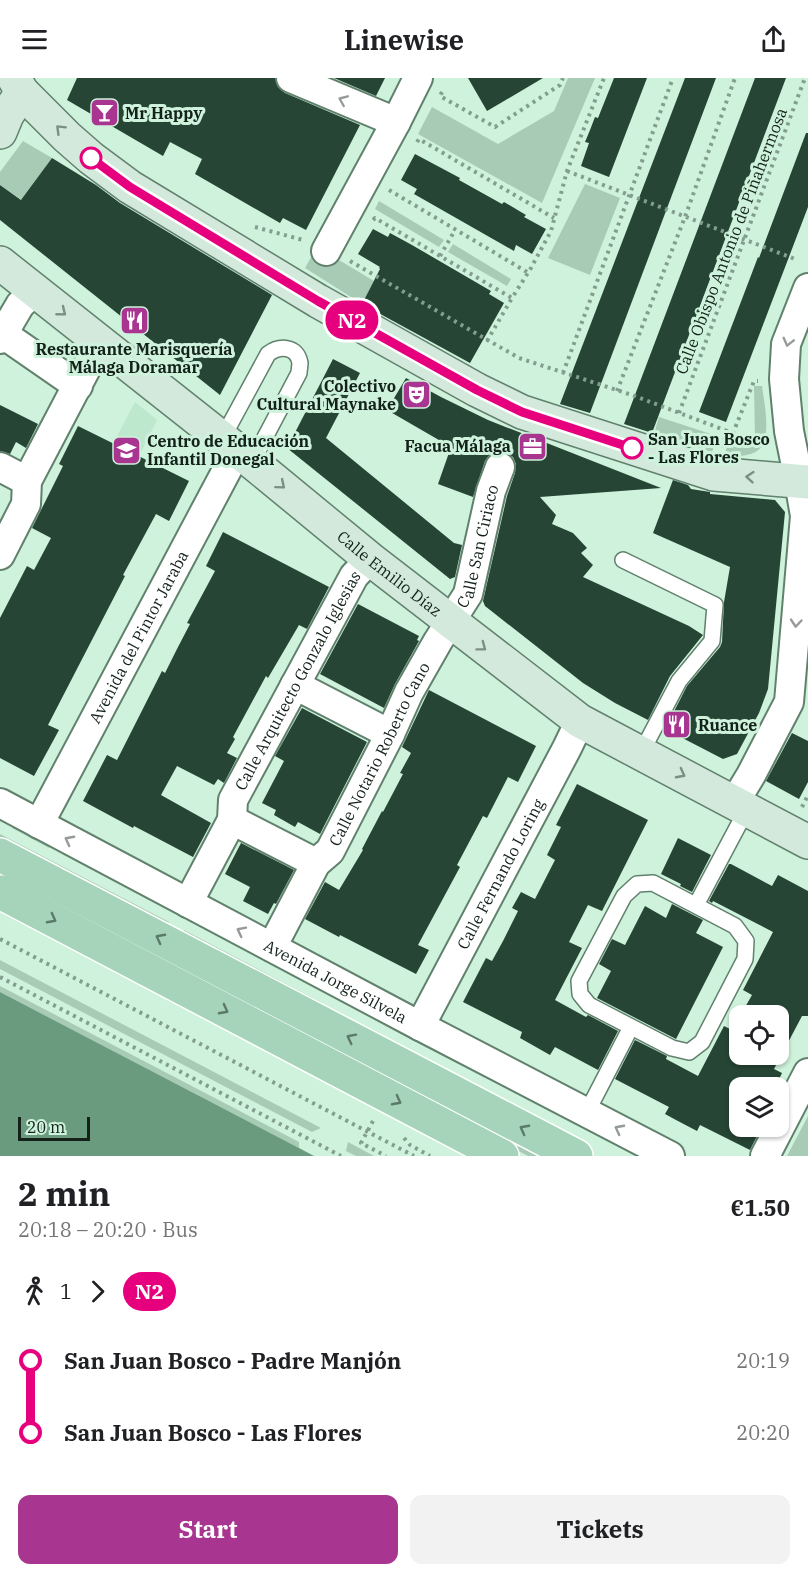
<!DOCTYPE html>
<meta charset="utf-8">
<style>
:root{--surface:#fff;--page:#f2f2f2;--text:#202124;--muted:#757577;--accent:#a8358f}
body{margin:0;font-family:"IBM Plex Serif",serif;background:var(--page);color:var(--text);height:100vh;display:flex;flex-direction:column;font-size:22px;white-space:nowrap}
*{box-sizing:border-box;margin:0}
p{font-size:20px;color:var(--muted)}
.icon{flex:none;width:33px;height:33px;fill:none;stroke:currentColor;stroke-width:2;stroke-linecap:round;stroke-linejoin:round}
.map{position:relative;height:1078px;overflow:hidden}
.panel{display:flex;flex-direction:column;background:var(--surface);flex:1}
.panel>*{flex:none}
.badge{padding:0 12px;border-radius:20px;font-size:21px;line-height:39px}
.tools{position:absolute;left:729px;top:927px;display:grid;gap:12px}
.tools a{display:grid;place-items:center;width:60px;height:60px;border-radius:12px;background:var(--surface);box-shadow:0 2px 4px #0004;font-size:30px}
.scale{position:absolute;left:18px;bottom:15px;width:72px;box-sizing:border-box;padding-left:6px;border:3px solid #132119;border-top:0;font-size:16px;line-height:21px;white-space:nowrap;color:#132119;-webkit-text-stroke:4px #cef2db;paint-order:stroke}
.map>.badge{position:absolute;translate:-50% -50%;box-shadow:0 0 0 3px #fff}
.legs{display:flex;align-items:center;gap:9px;height:66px;padding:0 18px;font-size:20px}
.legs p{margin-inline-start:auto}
.overview{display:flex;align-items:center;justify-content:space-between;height:102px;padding:0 18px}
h1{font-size:33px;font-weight:800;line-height:45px}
.button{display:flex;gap:12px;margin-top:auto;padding:12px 18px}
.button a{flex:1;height:69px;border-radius:12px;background:var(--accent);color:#fff;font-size:24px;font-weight:800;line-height:69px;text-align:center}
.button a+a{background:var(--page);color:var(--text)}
ul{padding:0 18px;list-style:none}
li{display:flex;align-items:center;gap:21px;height:72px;font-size:22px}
li i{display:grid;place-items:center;width:9px;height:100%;margin:0 8px;background:currentColor}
li i::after{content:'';width:15px;height:15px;margin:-8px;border:4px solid;border-radius:50%;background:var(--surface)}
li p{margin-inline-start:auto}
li:first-child i{background:linear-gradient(#0000 50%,currentColor 0)}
li:last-child i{background:linear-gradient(currentColor 50%,#0000 0)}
header{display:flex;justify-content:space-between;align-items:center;height:78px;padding:0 18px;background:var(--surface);font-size:27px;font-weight:800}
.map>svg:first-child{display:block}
.built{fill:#bde8cd}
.green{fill:#a8cbb5}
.water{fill:#6b9b7e}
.building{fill:#274534}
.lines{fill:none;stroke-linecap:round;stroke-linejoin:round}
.lane-casing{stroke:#61816d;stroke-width:18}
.street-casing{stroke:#61816d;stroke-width:32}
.secondary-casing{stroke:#61816d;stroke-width:36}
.primary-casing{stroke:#fff;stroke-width:36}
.path{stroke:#839e8d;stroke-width:4;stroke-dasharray:3 4.5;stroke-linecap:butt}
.lane{stroke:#fff;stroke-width:15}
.street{stroke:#fff;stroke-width:28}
.secondary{stroke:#d3e9dc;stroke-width:33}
.primary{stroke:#a6d4ba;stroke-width:33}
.oneway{stroke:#959b98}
.oneway2{stroke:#7d8f84}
.oneway3{stroke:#5c7a6a}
.line-1-casing{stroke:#fff;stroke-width:14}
.line-1{stroke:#e6007e;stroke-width:9}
.stop-1-dot{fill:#fff;stroke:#e6007e;stroke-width:3}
.labels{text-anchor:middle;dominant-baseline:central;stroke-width:6;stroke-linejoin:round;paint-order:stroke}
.poi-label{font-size:16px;font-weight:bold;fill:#132119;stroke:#cef2db;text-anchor:start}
.street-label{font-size:16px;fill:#132119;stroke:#cef2db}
.stop-label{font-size:16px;font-weight:bold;fill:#132119;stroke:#cef2db;text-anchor:start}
</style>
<header><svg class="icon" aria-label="menu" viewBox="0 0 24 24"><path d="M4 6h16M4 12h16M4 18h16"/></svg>Linewise<svg class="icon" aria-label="share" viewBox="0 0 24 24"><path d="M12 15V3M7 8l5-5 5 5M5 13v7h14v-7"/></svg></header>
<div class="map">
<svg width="808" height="1078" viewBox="0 0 808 1078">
<rect width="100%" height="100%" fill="#cef2db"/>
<path class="built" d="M135,324L157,342L139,378L93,404Z"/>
<path class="green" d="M568,0H595L542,125L418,56L432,29L498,66L554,33Z
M23,63L52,80L22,122L0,107V94Z
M585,106L620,120L590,197L548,180Z
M379,123L444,162L439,169L375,131Z
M453,166L511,201L507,208L448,174Z
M316,170L344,185L374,203L362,226L305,190Z
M754,308H762C764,324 773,363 757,373C748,379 734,378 724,378L729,363L755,362Z
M659,339L717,358L712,374L654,356Z
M16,744L205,844L202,850L62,776L64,772L51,765L49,770L12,750Z
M0,756L169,844L167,849L181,857L184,852L322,925L318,933L0,765Z
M0,882L321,1050L312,1054L0,891Z
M0,908L299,1064V1070L0,914Z
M401,946L642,1078H636L490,1002L492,996L479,989L476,994L398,954Z
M404,1006L541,1078H528L402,1012Z
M808,1038V1078H787Z
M348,1064L374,1078H356L346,1073Z"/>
<path class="water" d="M0,914L299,1070L314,1078H0Z"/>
<path class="building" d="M77,0H275L278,9L285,15L360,47L306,152L283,140L280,145L195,96L202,81L170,64L163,78L67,22Z
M334,0H385L376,18Z
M468,0H543L487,33Z
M614,0H647L609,99L581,88L589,65L585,64L590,52L595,39L598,40Z
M685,0H716L590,335L560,326Z
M755,0H786L652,355L624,346Z
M806,55H808V129L726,344L699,334L758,179L759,180Z
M415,76L460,100L459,102L502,126L504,124L526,137L524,139L546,151L532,176L516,167L514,173L414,116L417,111L401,102Z
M52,80L96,107L120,125L272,217L220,317L0,142V107L21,122Z
M373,151L388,159L390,155L412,167L491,213L489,216L504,225L470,285L362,226L380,191L379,190L380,189L358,176Z
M333,281L360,295L326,360L454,465L462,467L455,499L450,501L287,370Z
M406,300L441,319L488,342L661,410L540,419L556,437L552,446L573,455L587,470L581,475L593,487L583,499L689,548L703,557L670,598L648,642L615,625L583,605L485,528L483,523L507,418L515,395L516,386L513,379L506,374L498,373L490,376L485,383L473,419L438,406L451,369L387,332Z
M0,327L38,346L26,370L16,364L10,376L0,373Z
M78,348L189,403L169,443L156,436L123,497L125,498L48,647L59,652L34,698L0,680V540L27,488L34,492L51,460L32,450L63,388L59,386Z
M673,402L688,407L691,411L710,414V416L775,422L785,434L768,611L759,635L737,676L723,681L665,651L687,608L720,569L722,564L724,524L730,489L653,455Z
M223,454L329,509L307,551L299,547L268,600L266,598L233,659L235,661L227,675L237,680L224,705L218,701L214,707L177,688L161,717L211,745L193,779L134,748L133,750L83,723L107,677L117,682L162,593L165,595L178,569L190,546L187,545L215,493L206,488Z
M358,526L419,558L417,562L419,563L395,606L384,630L320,596Z
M429,612L536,668L518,704L508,699L487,740L483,738L457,787L460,789L418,867L429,872L416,896L340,857L339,859L305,841L325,804L339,812L363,772L362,771L382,733L383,734L403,696L400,695L411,675L402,669Z
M302,630L367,664L320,756L298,744L295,749L274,737L276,732L262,725L284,683L275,678Z
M792,655L808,663V704L799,721L766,703Z
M577,706L648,742L602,833L588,827L569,864L582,870L555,922L586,939L588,937L618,953L598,992L555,969L550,977L520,960L522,954L463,924L486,880L492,883L503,863L518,833L512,830L521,814L535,821L555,782L547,777L561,749L556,747Z
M678,760L711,777L692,814L680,808L681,806L661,796Z
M241,765L294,792L276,826L274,825L268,836L243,823L250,809L225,796Z
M729,786H731L772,808L778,797L808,813V938H802L774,991L782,995L775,1010H740V1048H762L750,1072L700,1047L697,1053L676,1042L665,1036L669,1029L615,1001L635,962L667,978L666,981L698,998L724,948L740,956V976H778V938H760L744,931L752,917L743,912L773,854L713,823L712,825L709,823Z
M672,826L703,842L696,855L723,869L676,961L597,920L611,893L599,886L612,861L625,867L645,828L666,840Z"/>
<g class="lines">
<defs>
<path id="lane" d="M222,361L268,276C280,267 297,268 300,285C300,286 299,294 299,295L252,384
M623,482L715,527L712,563L679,603L641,675
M653,805L735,848L746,863L745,881L702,964L689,974L672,970L589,927L580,916L579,903L624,818L637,806Z
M696,827L747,731
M587,1034L631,949"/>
<g id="street">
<path d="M291,0L396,44"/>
<path d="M326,173L396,44L418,0"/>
<path d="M3,256L78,308"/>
<path d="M0,261L20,227L35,212"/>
<path d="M0,389L27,403"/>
<path d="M0,477L26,426L27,403L90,283L103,267"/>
<path d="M295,607L390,656"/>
<path id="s1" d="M0,725L420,948L670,1078"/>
<path d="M734,725L751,697L789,624L805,438L799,403L789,353L784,301L786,266L808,210"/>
<path d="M232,742L316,785"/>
<path id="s2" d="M39,746L237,373"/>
<path id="s3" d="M188,825L232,742L233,722L354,498L370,481"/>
<path id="s4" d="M272,869L316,785L330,773L390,656L409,614L438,563L468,516L491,413L500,389"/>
<path id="s5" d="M420,948L567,670L580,643"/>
<path d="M765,1078L808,995"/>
</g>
<g id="secondary">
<path d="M14,0L22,14L67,59L91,80L130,109L318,223L477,312L522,334L714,396L808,404"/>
<path d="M0,54L7,37L22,14"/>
<path id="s6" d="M0,185L252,384L370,481L580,643L808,764"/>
</g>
<path id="primary" d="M0,777L576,1078
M0,814L502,1078"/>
</defs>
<use href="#lane" class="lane-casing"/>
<use href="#street" class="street-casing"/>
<use href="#secondary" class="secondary-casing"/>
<use href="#primary" class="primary-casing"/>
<path class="path" d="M442,14L440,18L495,49L560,7L563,0
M417,64L419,61L554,140
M567,93L795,181
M389,112L527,194
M373,142L375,140L512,220L531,190L551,153L567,93L604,0
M255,149L303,162
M440,178L455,152
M350,183L519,280L632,317L727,353
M487,263L512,220
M563,295L673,0
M617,313L685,139L735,0
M679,335L805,0
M721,369L727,353L733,355L754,303H758
M802,729L808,717
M0,861L414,1078
M0,899L341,1078
M373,1043L361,1065L386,1078
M404,1060L410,1067L430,1078"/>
<use href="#lane" class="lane"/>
<use href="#street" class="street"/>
<use href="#secondary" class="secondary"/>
<use href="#primary" class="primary"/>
</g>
<defs><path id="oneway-chevron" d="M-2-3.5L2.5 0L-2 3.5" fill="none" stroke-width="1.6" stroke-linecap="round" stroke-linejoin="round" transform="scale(1.5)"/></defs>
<g class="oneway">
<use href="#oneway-chevron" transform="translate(343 22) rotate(-157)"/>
<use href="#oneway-chevron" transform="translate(788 264) rotate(104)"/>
<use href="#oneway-chevron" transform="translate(796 545) rotate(95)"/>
<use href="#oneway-chevron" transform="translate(69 762) rotate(-152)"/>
<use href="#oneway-chevron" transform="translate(241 853) rotate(-153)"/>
<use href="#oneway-chevron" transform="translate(619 1051) rotate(-152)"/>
</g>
<g class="oneway2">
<use href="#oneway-chevron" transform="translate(60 51) rotate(-135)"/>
<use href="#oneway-chevron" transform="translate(62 234) rotate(39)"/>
<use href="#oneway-chevron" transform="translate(750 399) rotate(-175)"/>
<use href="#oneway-chevron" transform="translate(281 407) rotate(40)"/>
<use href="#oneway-chevron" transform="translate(482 569) rotate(37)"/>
<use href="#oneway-chevron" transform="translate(681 696) rotate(28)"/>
</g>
<g class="oneway3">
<use href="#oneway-chevron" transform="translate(52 841) rotate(28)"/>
<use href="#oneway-chevron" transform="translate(160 860) rotate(-152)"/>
<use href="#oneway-chevron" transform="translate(224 932) rotate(28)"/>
<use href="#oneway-chevron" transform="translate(351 960) rotate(-153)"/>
<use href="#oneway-chevron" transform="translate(397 1023) rotate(28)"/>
<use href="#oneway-chevron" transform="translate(524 1051) rotate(-152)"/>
</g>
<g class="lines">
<defs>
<path id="line-1" d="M91,80L130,109L318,223L477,312L522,334L632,370"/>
</defs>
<use href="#line-1" class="line-1-casing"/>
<use href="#line-1" class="line-1"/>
</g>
<defs>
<symbol id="bar-square" viewBox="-11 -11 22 22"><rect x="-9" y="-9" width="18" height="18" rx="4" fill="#a8358f" stroke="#cef2db"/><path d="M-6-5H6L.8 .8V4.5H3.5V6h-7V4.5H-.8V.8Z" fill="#fff"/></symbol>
<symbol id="restaurant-square" viewBox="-11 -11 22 22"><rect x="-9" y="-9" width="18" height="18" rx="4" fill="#a8358f" stroke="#cef2db"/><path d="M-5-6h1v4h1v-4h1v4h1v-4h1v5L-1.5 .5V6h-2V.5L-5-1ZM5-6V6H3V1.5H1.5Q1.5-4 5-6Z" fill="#fff"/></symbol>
<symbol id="theatre-square" viewBox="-11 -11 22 22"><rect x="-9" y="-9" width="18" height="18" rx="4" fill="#a8358f" stroke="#cef2db"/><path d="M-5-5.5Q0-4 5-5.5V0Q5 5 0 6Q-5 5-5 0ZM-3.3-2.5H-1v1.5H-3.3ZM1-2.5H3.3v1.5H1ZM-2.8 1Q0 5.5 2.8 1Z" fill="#fff"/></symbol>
<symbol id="office-square" viewBox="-11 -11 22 22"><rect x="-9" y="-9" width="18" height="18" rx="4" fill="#a8358f" stroke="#cef2db"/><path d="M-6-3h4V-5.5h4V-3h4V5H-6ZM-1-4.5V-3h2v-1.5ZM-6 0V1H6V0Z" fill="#fff"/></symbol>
<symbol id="school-square" viewBox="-11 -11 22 22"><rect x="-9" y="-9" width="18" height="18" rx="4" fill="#a8358f" stroke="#cef2db"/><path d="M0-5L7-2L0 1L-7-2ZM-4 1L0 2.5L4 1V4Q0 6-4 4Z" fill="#fff"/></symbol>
</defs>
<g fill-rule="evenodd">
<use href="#bar-square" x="88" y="18" width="33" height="33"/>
<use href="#restaurant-square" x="118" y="226" width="33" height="33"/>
<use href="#theatre-square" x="400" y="300" width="33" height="33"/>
<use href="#office-square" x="516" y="352" width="33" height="33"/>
<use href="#school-square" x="110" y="356" width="33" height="33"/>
<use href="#restaurant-square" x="660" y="630" width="33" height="33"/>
</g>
<g class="stop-1-dot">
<circle cx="91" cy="80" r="10"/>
<circle cx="632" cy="370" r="10"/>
</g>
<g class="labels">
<g class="poi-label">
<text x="125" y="35">Mr Happy</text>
<text x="134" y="271" text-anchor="middle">Restaurante Marisquería<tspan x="134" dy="18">Málaga Doramar</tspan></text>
<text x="396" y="308" text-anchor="end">Colectivo<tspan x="396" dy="18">Cultural Maynake</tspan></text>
<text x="147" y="363">Centro de Educación<tspan x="147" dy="18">Infantil Donegal</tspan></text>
<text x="511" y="368" text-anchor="end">Facua Málaga</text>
<text x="698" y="647">Ruance</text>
</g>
<g class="street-label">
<text transform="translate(731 163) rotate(-69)">Calle Obispo Antonio de Piñahermosa</text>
<text stroke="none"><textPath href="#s4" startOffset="454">Calle San Ciriaco</textPath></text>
<text stroke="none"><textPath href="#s6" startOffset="498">Calle Emilio Díaz</textPath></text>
<text stroke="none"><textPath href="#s2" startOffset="212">Avenida del Pintor Jaraba</textPath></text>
<text stroke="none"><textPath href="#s3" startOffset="250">Calle Arquitecto Gonzalo Iglesias</textPath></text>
<text stroke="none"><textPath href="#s4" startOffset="222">Calle Notario Roberto Cano</textPath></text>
<text stroke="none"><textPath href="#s5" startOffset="172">Calle Fernando Loring</textPath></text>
<text stroke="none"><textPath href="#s1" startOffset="380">Avenida Jorge Silvela</textPath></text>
</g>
<g class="stop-label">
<text x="648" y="361">San Juan Bosco<tspan x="648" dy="18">- Las Flores</tspan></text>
</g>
</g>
</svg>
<div class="tools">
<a><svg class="icon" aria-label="locate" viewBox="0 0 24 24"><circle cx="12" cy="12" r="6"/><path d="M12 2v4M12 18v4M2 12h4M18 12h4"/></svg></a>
<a><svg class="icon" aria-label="layers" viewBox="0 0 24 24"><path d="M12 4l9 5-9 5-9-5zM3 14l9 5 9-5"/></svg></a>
</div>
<div class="scale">20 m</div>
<b class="badge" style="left:352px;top:242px;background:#e6007e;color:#fff">N2</b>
</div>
<section class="panel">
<div class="overview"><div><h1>2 min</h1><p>20:18 – 20:20 · Bus</p></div><b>€1.50</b></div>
<div class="legs"><svg class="icon" aria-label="walk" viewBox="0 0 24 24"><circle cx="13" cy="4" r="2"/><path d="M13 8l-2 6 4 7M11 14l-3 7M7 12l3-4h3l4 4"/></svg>1<svg class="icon" aria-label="forward" viewBox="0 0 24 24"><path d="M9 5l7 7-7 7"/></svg><b class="badge" style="background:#e6007e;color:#fff">N2</b></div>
<ul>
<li><i style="color:#e6007e"></i><b>San Juan Bosco - Padre Manjón</b><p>20:19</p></li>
<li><i style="color:#e6007e"></i><b>San Juan Bosco - Las Flores</b><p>20:20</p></li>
</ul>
<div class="button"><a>Start</a><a>Tickets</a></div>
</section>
